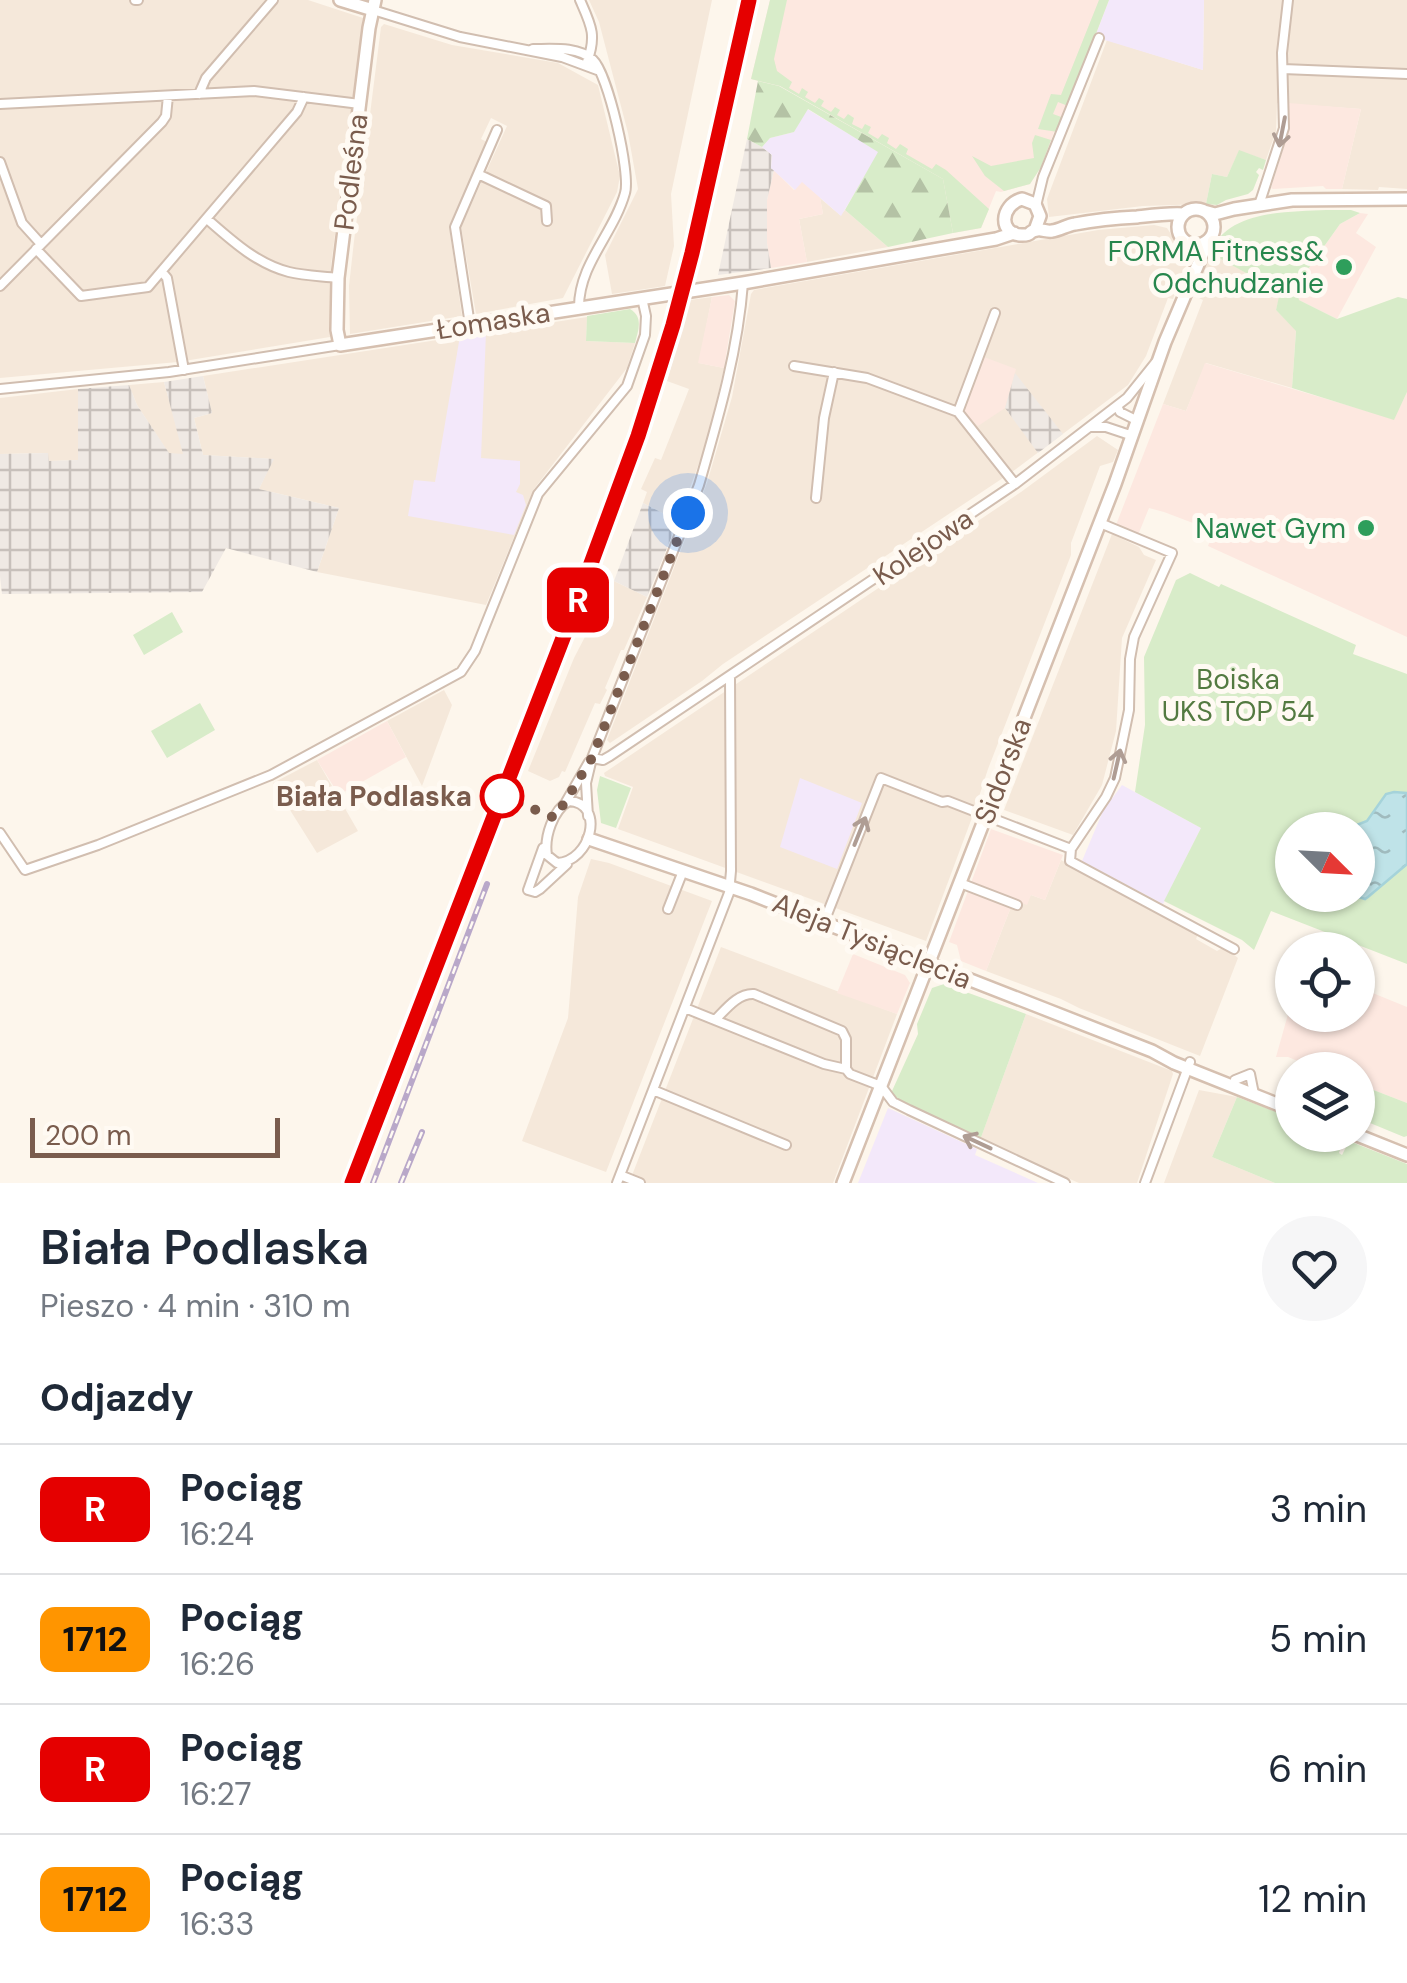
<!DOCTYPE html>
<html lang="pl">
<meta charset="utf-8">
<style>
:root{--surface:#fff;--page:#f6f6f7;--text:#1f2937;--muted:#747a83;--line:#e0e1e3}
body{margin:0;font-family:"DM Sans",sans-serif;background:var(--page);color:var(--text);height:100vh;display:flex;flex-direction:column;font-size:38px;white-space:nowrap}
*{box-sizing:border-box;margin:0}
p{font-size:32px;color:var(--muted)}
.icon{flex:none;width:55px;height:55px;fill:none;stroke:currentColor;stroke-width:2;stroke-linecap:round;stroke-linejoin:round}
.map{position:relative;height:1183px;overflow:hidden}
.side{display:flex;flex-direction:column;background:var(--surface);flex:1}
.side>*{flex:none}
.badge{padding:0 20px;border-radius:15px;font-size:35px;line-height:65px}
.needle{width:65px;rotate:114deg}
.buttons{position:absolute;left:1275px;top:812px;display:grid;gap:20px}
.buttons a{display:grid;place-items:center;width:100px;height:100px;border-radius:50%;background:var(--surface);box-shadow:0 2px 8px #0004;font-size:50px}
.scale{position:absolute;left:30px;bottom:25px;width:250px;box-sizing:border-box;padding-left:10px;border:5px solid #7a5c4d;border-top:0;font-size:28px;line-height:35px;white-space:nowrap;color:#7a5c4d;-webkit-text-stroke:8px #fffaf3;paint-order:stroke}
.you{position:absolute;width:50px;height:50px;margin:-25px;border:8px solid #fff;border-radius:50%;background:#1a73e8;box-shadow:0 0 0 15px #1a73e833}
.map>.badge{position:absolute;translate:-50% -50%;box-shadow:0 0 0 5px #fff}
h2{padding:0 40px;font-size:38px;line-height:90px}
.round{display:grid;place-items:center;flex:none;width:105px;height:105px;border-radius:52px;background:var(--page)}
.summary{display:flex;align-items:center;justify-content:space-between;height:170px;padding:0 40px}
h1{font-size:48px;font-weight:600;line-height:75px}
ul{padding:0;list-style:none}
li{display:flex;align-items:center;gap:30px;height:130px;padding:0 40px;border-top:2px solid var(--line)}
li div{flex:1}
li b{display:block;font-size:38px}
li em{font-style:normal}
li .badge{min-width:110px;font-weight:700;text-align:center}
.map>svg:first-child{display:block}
.residential{fill:#f5e8da}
.commercial{fill:#fde8e0}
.industrial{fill:url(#industrial-grid)}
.education{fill:#f3e8fa}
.green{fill:#d8ecc9;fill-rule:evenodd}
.forest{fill:url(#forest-firs)}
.water{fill:url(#water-ripples);stroke:#a5d3da;stroke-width:2.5}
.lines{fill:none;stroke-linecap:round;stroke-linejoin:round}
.street-casing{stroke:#d1beb0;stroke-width:12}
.secondary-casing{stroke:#d6c0b0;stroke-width:16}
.street{stroke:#fff;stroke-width:8}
.secondary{stroke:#fff;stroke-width:11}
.rail-casing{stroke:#b9a8c9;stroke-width:6}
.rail{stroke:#fffaf3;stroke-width:2.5;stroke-dasharray:8;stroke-linecap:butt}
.oneway{stroke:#af9d94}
.line-casing{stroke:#fff;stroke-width:22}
.line{stroke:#e50000;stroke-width:15}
.walk{stroke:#7a5c4d;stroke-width:10;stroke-dasharray:0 18}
.leisure-dot{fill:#2e9e5b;stroke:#fffaf3;stroke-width:4}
.stop-dot{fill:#fff;stroke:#e50000;stroke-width:5}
.labels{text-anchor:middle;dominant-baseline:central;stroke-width:10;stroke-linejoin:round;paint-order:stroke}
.street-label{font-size:28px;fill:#7a5c4d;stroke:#fffaf3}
.leisure-label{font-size:28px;fill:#27864d;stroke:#fffaf3;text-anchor:end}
.park-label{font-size:28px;fill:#537a41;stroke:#fffaf3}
.stop-label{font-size:28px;font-weight:bold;fill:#7a5c4d;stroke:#fffaf3;text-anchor:end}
</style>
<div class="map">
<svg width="1407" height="1183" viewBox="0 0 1407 1183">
<defs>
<pattern id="industrial-grid" width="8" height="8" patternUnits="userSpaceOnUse" patternTransform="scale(2.5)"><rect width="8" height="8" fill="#efe9e4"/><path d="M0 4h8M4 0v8" fill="none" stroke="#c7c0bb"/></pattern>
<pattern id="forest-firs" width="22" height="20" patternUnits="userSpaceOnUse" patternTransform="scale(2.5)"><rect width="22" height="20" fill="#d8ecc9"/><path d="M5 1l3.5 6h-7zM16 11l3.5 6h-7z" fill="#b4c2a5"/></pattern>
<pattern id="water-ripples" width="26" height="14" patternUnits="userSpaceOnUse" patternTransform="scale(2.5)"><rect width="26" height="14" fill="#bfe3e8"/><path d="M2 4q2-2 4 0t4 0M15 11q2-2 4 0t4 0" fill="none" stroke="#a0bbbe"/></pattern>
</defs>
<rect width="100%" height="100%" fill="#fdf6ec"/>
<path class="residential" d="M0,0H308L363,18L331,265L330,337L178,362L0,378Z
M589,0H712L671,194L674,246L665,286L612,294L605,255L638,189L628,133L599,22Z
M1204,0H1407V189L1379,187L1378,190L1342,189L1361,109L1277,103L1276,131L1266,160L1239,151L1227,177L1212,174L1206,204L1143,206L1049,217L1047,199L1107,40L1203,70Z
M384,24L452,45L558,63L598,85L620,176L617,192L563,298L476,314L461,227L507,126L491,118L481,139L487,142L449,226L462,316L350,334L349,286L354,241L381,27Z
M820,198L840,215L845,210L888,247L807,262L799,219L823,214Z
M1154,225L1167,228L1188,261L1173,299L1168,298L1146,356L1128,385L1012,472L723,664L702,681L610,743L607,740L707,483L732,397L751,294L754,290L1098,230Z
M1210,253L1281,292L1276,310L1296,330L1292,388L1206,363L1186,411L1163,404L1203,300L1193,295Z
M712,297L699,363L724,368L707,441L678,521L643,503L647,492L641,489L655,458L661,460L689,389L667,381L690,300Z
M587,317L586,341L635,343L627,368L534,489L486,605L317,572L339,508L259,489L273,459L203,455L194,418L212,413L203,376Z
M164,382L184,454H169L137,405L129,385Z
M78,389V460L48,461L47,453L0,454V398Z
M1097,436L1118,450L1113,462L1100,466L1071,543V555L988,769L973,815L926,941L618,829L633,787L605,776L604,773L1021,492Z
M1112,534L1139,547L1144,555L1156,560L1122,638L1116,731L1102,785L1073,835L1004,810Z
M614,581L647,597L624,650H621L605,688L607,690L600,704L595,703L565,772L562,771L559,777L550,781L528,771L574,658Z
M444,690L452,705L422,786L387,721Z
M317,760L358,831L317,853L273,783Z
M591,859L609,863L712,901L606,1172L522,1141L568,1018L578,897Z
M1061,860L1198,934L1196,939L1217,951L1224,947L1238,958L1200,1056L1079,1008L1061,999L986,971L1011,907L1022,903L1031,895L1045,900Z
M721,947L897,1014L833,1183H629Z
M1026,1014L1172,1071L1173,1074L1137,1183H1079L980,1140Z
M1199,1090L1237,1097L1212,1157L1275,1183H1164Z"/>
<path class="commercial" d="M770,0H1109L1058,132H1054L1041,167L1030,184L1001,192L996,191L981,228L953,233L943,179L780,86L751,79Z
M1289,103L1361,109L1342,189H1326L1323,186L1273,189L1271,188L1289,130Z
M774,170L794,190L802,181L820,197L823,214L799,219L807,262L771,268L767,243V200Z
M1360,213L1368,214L1356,233L1376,247L1337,319L1299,300L1296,286L1340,224Z
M729,295L735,301L724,368L698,363L712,297Z
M984,357L1016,369L1005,408L978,426L963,411Z
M1205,363L1394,419L1407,392V637L1208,546L1214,531L1164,512L1149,508L1138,535L1116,525L1163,404L1186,411Z
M387,721L406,757L339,795L317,760Z
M991,829L1063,855L1045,900L1031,895L1027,905L1022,903L1019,910L1011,907L986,971L961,961L957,945L949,942Z
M853,954L905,975L910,983L897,1014L837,993Z
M1358,987L1407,1007V1103L1358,1084V1070H1320L1288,1057H1276L1292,1000V1015H1358Z"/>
<path class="industrial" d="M747,139L762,147L772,155L771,168L774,170L767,200V243L771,268L718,275Z
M1015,373L1063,434L1038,453L1005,408Z
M203,376L212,413L194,418L203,455L274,459L259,489L339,508L317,572L226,548L202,592L2,594L0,576V454L48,453L49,461L78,460V389L129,385L137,405L169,453L183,454L164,382Z
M643,503L678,521L647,597L614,581Z"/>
<path class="education" d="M1109,0H1204L1203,70L1095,37Z
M807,109L879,152L841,216L802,182L795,190L771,168L772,155L762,147L770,138L794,132Z
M486,332L481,458L520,461V484L516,492L523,495L526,505L514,535L408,516L414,480L435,482L460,336Z
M800,778L862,803L837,869L780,847Z
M1122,785L1201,828L1163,904L1082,861L1103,811Z
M888,1108L977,1149L975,1155L1038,1183H858Z"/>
<path class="green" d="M770,0H787L774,59L777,71L792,82L789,88L799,94L802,88L808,92L805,97L815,103L819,98L824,101L821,106L831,112L835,107L840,110L837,115L844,119L848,114L854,118L852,124L862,129L865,124L871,127L868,133L878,139L882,134L889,138L887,143L896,149L900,144L908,149L906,154L932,169L936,164L946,170L989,209L981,228L953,233L943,179L780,86L751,79Z
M1099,0H1109L1068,106L1058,102L1053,114L1064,118L1058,132L1038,129L1051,94L1061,95Z
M1035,135L1051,140L1041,167L1030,184L1004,191L985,176L972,156L991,166L1034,158L1032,143Z
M1239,150L1266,160L1263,170L1259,168L1256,172L1259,175L1253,190L1248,194L1226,200L1217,205L1206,204L1212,174L1227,177Z
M1326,210H1351L1360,213L1340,224L1296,286L1299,300L1337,319L1398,297L1407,299V392L1394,420L1292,388L1296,331L1276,310L1280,292L1210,253C1227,210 1287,212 1326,210Z
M630,309C644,317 638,331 635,343L586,341L587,316Z
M1190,573L1219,587L1221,584L1356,645L1353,654L1407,674V964L1271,911L1254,950L1242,940L1164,901L1201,828L1135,792L1145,725L1144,657L1176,580ZM1292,830H1358V895H1292Z
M172,612L183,632L144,655L133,635Z
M200,703L215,730L167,758L151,731Z
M600,776L631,788L616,828L601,823L597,790Z
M944,984L1026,1014L979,1143L893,1102L892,1091L918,1034L917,1024L932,988Z
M1358,1084L1407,1103V1136L1404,1137L1358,1118Z
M1237,1097L1292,1118L1291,1139L1298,1141V1135H1334L1343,1138L1339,1153L1342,1155L1349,1141L1407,1164V1183H1275L1212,1157Z"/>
<path class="forest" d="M758,81L779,86L943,179L953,233L888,247L845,210L878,152L808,109L794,132L770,138L762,147L747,139Z"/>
<path class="water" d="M1394,792L1407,793V864L1368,897L1365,899L1353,895H1358V830H1344L1367,821L1386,794Z"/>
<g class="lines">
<defs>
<path id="street" d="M135,0H138
M580,0C591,25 597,35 587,62
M373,10L460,37L562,57L597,70
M533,49C551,49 578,46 593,60C608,74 631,174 625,193C614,233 579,264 579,307
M1283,69L1407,74
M199,94L206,78L273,0
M0,104L254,91L360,104
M0,162L22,223L41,244
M478,174L546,206L547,221
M1259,205L1284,128L1282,53L1288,0
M1036,206L1043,177L1099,38
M207,219C231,240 257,264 289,272C305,276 322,276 338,278
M36,249L81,296L148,287L297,112L304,97
M162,272L167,278L184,370
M0,286L162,122L166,116L168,96
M470,325L455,227L497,130
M794,366L867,378L958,412L1015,484
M0,389L169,372L340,345
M1117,406L1120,412L1138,421
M958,412L995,313
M1091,427H1106L1133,436
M816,498L824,418L834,372
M592,758L603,760L610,756L1015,484L1127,398L1156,362
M569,801C606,803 591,862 557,863L547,855C544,837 553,810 569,801Z
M566,802L589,762
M588,816L586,783L592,758L699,485C718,419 738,352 743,283
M0,833L25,870L98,845L271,775L461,672L475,651L538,494L627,386L645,335L646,316L642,298
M543,848L528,890L535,892L540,889L567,864
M1071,849L1106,797L1115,778L1129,710L1130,659L1134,637L1172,553L1100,523
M960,883L1017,905
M668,909L683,871
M824,922L881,778L942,802L948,801L1071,849L1070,861L1234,949
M685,1008L824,1064L846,1069L850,1074L881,1086L893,1102L909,1110L1065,1183
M715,1020C726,1009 738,993 754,994L842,1031L846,1039V1069
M1235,1080L1250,1074L1254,1094
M653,1090L786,1145
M620,1175L640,1183
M617,1183L729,893L731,871L730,676
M1145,1183L1190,1062"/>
<path id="secondary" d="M340,0L373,10
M375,0L369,28L338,278L337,330L340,345L743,283L996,239L1014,233
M1178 227a18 18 0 1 1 36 0a18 18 0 1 1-36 0Z
M1204,211L1215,214L1234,209L1292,200L1407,199
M1035,230L1040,216L1035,204L1022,199C1000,205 998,235 1022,235C1034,235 1026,232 1037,230C1042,229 1047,232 1052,231C1060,230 1067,225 1075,224C1096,220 1116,218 1137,217C1154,215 1168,213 1184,214
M589,839L751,894L1152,1051L1174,1063L1292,1110
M1357,1135L1407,1155
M843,1183L1115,484L1165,342L1208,241"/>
</defs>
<use href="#street" class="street-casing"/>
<use href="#secondary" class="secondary-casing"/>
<use href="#street" class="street"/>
<use href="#secondary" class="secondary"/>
<defs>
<path id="rail" d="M346,1183L583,570L633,433L687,252L743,0
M373,1183L487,884
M401,1183L422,1132"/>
</defs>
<use href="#rail" class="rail-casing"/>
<use href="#rail" class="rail"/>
</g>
<defs><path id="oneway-shaft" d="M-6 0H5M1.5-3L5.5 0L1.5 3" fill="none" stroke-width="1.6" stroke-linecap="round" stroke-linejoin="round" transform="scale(2.5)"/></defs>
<g class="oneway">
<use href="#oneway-shaft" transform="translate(1282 132) rotate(101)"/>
<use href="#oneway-shaft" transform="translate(1117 764) rotate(-77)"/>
<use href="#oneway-shaft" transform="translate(860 831) rotate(-68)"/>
<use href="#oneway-shaft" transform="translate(977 1142) rotate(-155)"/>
</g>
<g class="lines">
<defs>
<path id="line" d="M352,1183L575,607L638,436L673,325L692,253L749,0"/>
</defs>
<use href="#line" class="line-casing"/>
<use href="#line" class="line"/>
<path class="walk" d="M502,796L555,818L592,758L688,513"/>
</g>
<g class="leisure-dot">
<circle cx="1344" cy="267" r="10"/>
<circle cx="1366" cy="528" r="10"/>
</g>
<circle class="stop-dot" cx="502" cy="796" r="20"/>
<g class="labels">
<g class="street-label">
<text transform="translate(351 172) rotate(-83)">Podleśna</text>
<text transform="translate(493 321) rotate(-9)">Łomaska</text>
<text transform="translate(923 547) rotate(-34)">Kolejowa</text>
<text transform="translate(1003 771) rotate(-69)">Sidorska</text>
<text transform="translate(872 941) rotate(22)">Aleja Tysiąclecia</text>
</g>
<g class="leisure-label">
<text x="1324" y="251">FORMA Fitness&amp;<tspan x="1324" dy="32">Odchudzanie</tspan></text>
<text x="1346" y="528">Nawet Gym</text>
</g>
<g class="park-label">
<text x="1238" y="679">Boiska<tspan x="1238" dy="32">UKS TOP 54</tspan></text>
</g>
<g class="stop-label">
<text x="472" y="796">Biała Podlaska</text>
</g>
</g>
</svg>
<div class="buttons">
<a><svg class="needle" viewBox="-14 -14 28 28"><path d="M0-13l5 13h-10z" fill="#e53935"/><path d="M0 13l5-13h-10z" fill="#747a83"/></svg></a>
<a><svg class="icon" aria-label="locate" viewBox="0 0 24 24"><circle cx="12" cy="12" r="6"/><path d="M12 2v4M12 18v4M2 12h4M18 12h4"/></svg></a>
<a><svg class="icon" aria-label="layers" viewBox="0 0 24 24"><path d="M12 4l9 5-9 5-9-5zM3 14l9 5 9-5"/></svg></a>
</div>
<div class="scale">200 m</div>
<div class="you" style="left:688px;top:513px"></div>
<b class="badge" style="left:578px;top:600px;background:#e50000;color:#fff">R</b>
</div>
<section class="side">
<div class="summary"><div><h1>Biała Podlaska</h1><p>Pieszo · 4 min · 310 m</p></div><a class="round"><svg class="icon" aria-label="heart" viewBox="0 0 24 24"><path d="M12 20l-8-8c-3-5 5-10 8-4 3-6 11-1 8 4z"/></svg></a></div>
<h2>Odjazdy</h2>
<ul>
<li><span class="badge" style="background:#e50000;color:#fff">R</span><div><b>Pociąg</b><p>16:24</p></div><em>3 min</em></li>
<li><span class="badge" style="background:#ff9500;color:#111">1712</span><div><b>Pociąg</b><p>16:26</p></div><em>5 min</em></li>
<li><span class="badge" style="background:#e50000;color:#fff">R</span><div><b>Pociąg</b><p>16:27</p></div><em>6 min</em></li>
<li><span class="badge" style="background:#ff9500;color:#111">1712</span><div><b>Pociąg</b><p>16:33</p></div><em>12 min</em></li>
</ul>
</section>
